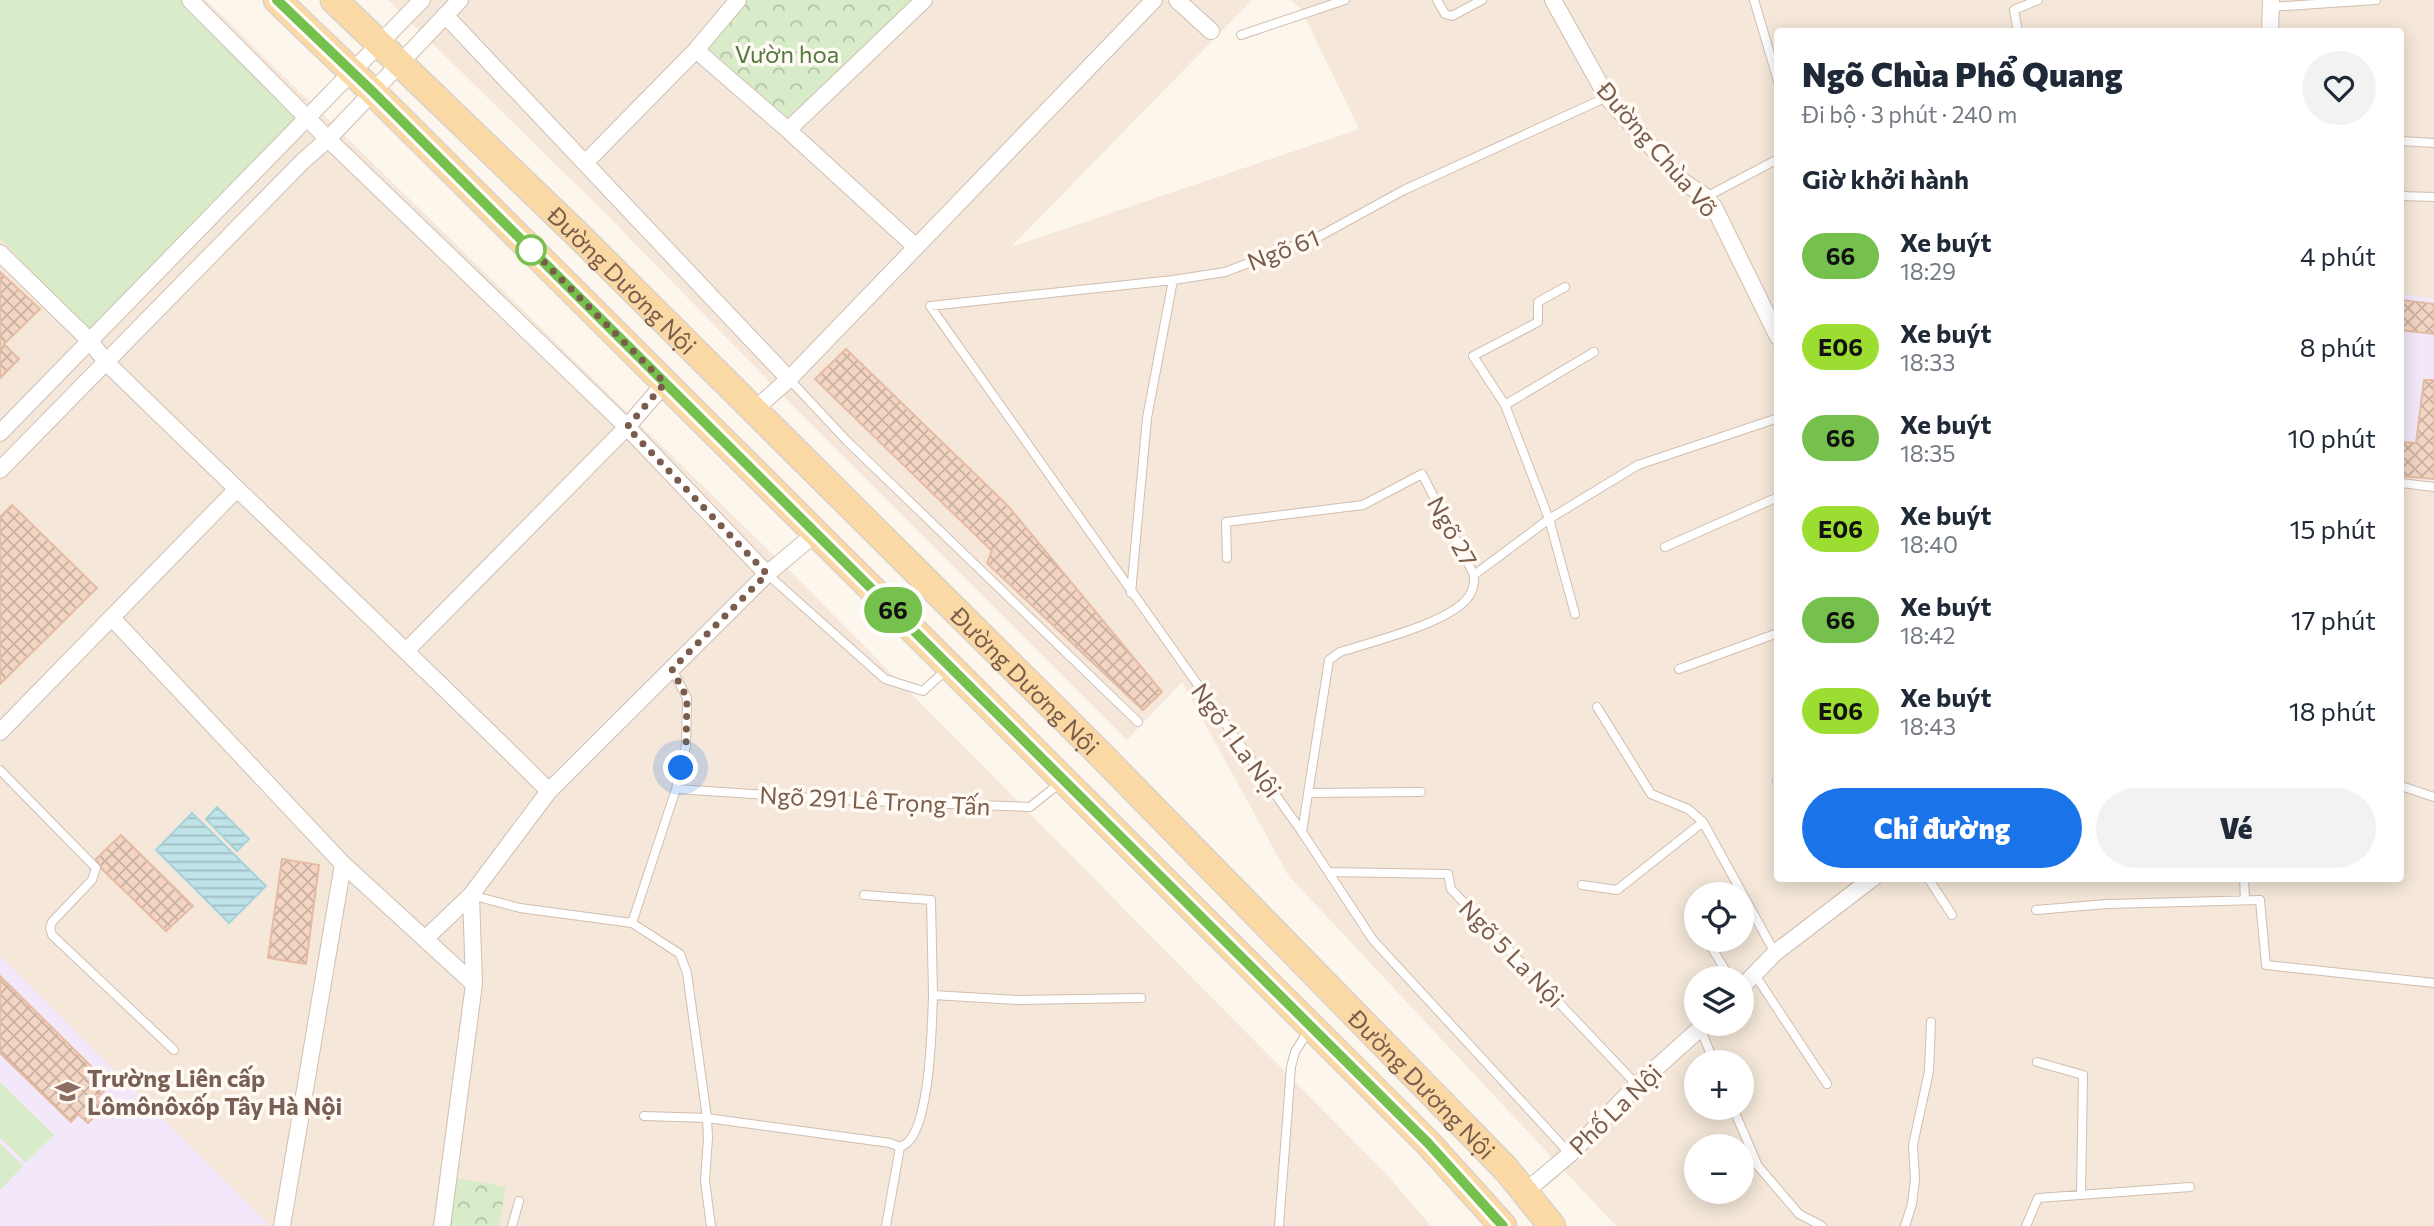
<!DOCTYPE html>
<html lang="vi">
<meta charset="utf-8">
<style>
:root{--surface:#fff;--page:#f2f2f3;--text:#1f2937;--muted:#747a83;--accent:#1a73e8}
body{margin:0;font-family:Commissioner,sans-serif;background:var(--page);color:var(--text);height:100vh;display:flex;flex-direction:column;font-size:26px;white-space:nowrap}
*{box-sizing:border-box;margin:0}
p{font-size:23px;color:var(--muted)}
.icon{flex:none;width:38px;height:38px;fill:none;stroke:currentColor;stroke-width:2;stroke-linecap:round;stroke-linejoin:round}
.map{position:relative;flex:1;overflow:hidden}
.panel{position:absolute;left:1774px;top:28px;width:630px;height:854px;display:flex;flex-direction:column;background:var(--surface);border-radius:7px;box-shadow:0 4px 18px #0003}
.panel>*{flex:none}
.badge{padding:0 14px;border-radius:23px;font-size:24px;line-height:46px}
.controls{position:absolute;left:1684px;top:882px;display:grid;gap:14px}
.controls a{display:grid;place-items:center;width:70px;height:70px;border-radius:50%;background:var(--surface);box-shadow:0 4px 18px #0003;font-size:35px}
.you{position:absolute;width:35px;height:35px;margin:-18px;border:5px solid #fff;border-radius:50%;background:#1a73e8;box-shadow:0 0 0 10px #1a73e833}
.map>.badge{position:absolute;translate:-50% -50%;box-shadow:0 0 0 4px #fff}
h2{padding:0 28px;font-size:26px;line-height:63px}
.round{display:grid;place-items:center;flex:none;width:74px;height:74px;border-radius:37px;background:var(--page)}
.headline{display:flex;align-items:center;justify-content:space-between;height:119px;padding:0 28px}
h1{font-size:33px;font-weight:800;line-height:52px}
.button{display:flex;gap:14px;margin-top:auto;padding:14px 28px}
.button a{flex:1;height:80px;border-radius:42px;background:var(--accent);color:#fff;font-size:28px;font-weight:800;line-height:80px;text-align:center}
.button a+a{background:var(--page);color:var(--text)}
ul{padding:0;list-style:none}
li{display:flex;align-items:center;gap:21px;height:91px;padding:0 28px}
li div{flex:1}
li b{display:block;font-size:26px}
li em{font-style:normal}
li .badge{min-width:77px;font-weight:700;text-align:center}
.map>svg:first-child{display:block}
.residential{fill:#f5e8da;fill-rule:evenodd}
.education{fill:#f3e8fa}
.park{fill:url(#park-crowns)}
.pitch{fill:#d8ecc9}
.water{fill:url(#water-rules);stroke:#a5d3da;stroke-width:2}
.building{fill:url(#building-cross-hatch);stroke:#e6bba3;stroke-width:2}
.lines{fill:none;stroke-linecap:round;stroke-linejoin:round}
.lane-casing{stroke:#d1beb0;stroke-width:10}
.street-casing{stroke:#d1beb0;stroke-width:18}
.primary-casing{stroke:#dad1cd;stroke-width:29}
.lane{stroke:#fff;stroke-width:8}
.street{stroke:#fff;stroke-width:16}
.primary{stroke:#fbd9a5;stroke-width:26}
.line-casing{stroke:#fff;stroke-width:16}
.line{stroke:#76c04d;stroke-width:10}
.walk{stroke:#7a5c4d;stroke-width:7;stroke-dasharray:0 12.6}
.stop-dot{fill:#fff;stroke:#76c04d;stroke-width:3.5}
.labels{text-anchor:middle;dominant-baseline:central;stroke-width:7;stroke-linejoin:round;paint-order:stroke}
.park-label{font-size:24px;fill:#537a41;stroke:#fffaf3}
.street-label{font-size:24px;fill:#7a5c4d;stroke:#fffaf3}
.education-label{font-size:24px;font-weight:bold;fill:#785e54;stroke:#fffaf3;text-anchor:start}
</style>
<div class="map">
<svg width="2434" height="1226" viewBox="0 0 2434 1226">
<defs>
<pattern id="park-crowns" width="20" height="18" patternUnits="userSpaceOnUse" patternTransform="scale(1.75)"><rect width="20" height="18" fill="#d8ecc9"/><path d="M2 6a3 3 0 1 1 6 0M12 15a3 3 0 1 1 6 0" fill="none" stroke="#b4c2a5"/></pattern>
<pattern id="water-rules" width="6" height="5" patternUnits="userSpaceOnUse" patternTransform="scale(1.75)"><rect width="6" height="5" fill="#bfe3e8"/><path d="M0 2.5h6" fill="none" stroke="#a0bbbe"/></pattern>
<pattern id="building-cross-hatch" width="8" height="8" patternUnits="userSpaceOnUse" patternTransform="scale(1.75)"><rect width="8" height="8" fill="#f3d5c3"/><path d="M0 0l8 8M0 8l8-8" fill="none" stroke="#cab0a1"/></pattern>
</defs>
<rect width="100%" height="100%" fill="#fdf6ec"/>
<path class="residential" d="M0,0H206L802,583L1388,1176L1431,1226H0Z
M388,0H1252L1011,247L1359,129L1301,9L1291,0H2434V1226H1616L1288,875L1182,682L1127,740L787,400L605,213ZM1778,32H2401V878H1778ZM1696,894H1741V940H1696ZM1696,978H1741V1024H1696ZM1696,1062H1741V1108H1696ZM1696,1146H1741V1192H1696Z"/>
<path class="education" d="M2401,294L2434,299V481L2401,477Z
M0,956L269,1225L0,1226Z"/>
<path class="park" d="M742,0H920L788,126L700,49Z
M450,1177L506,1187L499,1226H443Z"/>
<path class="pitch" d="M0,0H182L298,116L89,333L0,238Z
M0,1082L54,1135L26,1163L0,1138Z
M0,1143L23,1166L0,1190Z"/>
<path class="water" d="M217,807L249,839L237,851L206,819Z
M192,813L266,886L229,923L156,850Z"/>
<path class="building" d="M0,272L40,309L4,344L19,359L0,378Z
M2401,300L2434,304V334L2401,330Z
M846,349L1008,506L1162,692L1143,710L987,563L992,551L815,379Z
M2424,380H2434V479L2401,476V442L2416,443Z
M12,505L97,588L0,684V517Z
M121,835L193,906L166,931L102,869L96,859Z
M282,859L319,865L306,964L268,958Z
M0,976L110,1085L96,1099L104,1107L88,1123L78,1114L71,1122L0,1053Z"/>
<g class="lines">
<defs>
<path id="lane" d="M1437,0L1445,14L1452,16L1482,0
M1754,0L1778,81
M2270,7L2376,0
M2018,32L2014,10L2038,0
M1241,35L1345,0
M2401,141L2434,143
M2401,196L2434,197
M1706,197L1778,159
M1565,287L1538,302V322L1473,356L1505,405L1549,519L1575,614
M789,379L847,441L1138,722
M1505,405L1594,352
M2401,483L2434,487
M1665,547L1778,497
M1227,558L1226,522L1363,505L1422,474L1474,575L1549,519L1638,465L1778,418
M767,574L885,679L923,691L948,668
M1131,593L1147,418L1173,280
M1679,669L1778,633
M1597,707L1651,794L1688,809L1703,822
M0,770L96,868L92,880L52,922L50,928L52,935L174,1050
M1777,781H1778
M2401,786L2434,797
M676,789L844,800L1030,807L1060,783
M1308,793L1421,792
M1302,832L1329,660L1340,652C1371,642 1453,622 1469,596C1474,589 1474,583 1474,575
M1329,872L1448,874L1451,889L1637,1085
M1928,878L1952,915
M2244,878L2245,900
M1582,885L1617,890L1703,822L1775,953
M471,895L520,908L632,923L676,789L686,746L687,698L672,669
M864,895L931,900L933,995L1017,1000L1141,998
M2036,910L2107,904L2260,900L2266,965L2434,983
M632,923L680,954L687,973L707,1118L708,1138L705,1181L711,1226
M1707,940L1730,978
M1755,975L1827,1084
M1700,1028L1714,1062
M2037,1062L2083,1075L2081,1195
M1733,1108L1758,1166L1799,1214L1822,1226
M644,1116L707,1118L890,1143L900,1147
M900,1147C903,1145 907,1144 909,1141C930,1118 932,1027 933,995
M1570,1154L1373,940L1302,832L930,306L1173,280L1225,272L1320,236L1404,190L1607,97
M512,1226L519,1201
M886,1226L900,1147
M1279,1226L1291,1067L1295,1052L1308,1031
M1905,1226L1912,1204L1915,1179L1913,1145L1929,1071L1931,1022
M2026,1226L2038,1198L2190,1187"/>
<path id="street" d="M190,0L328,139L627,427L767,574
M1177,0L1211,31
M1553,0L1607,97L1681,180L1706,197L1714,207L1778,337
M445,15L789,379
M2270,32L2271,0
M696,50L788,130L916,247
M788,130L924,0
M585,163L696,50L738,0
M0,253L90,341L106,362C253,506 403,646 549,791
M754,410L789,379L1154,0
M0,433L422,0
M0,470L303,161L328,139L460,0
M112,618L343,864L282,1226
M407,650L627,427L665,383
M0,732L236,490
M343,864L474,984
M425,939L471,895
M1741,988L1775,953L1873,878
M1525,1192L1570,1154L1637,1085L1705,1024
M442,1226L474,984L471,895L549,791L767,574L816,533"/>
<g id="primary">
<path d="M277,0L373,92L1428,1143L1503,1226"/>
<path id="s1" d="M334,0L577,234L1099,753L1506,1169L1552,1226"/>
</g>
</defs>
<use href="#lane" class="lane-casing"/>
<use href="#street" class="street-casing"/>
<use href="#primary" class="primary-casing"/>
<use href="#lane" class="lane"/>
<use href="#street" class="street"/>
<use href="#primary" class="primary"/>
</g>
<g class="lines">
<defs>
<path id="line" d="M277,0L373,92L1428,1143L1503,1226"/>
</defs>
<use href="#line" class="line-casing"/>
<use href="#line" class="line"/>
<path class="walk" d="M531,250L529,247L665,383L627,427L767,574L672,669L687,698L686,746L681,768"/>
</g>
<defs>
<symbol id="school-bare" viewBox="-9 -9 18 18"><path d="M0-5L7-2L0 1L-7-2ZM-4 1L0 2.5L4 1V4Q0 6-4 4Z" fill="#8d6e63" stroke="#fffaf3" stroke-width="2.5" paint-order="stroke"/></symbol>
</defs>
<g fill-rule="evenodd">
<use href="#school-bare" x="50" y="1074" width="35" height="35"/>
</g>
<circle class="stop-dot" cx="531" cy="250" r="14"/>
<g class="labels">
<g class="park-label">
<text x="787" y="53">Vườn hoa</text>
</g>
<g class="street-label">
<text transform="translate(1658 149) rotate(49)">Đường Chùa Võ</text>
<text transform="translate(1283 249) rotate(-21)">Ngõ 61</text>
<text stroke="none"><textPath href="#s1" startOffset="402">Đường Dương Nội</textPath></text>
<text transform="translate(1453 531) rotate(61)">Ngõ 27</text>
<text stroke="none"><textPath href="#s1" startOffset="970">Đường Dương Nội</textPath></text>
<text transform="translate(1237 740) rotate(54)">Ngõ 1 La Nội</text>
<text transform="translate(875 800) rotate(3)">Ngõ 291 Lê Trọng Tấn</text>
<text transform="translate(1512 953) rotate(46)">Ngõ 5 La Nội</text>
<text stroke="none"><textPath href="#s1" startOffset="1536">Đường Dương Nội</textPath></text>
<text transform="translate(1615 1109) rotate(-44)">Phố La Nội</text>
</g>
<g class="education-label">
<text x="87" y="1077">Trường Liên cấp<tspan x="87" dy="28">Lômônôxốp Tây Hà Nội</tspan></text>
</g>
</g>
</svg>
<div class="controls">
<a><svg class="icon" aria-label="locate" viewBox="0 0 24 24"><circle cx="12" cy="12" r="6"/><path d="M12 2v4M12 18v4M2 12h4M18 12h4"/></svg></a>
<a><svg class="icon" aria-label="layers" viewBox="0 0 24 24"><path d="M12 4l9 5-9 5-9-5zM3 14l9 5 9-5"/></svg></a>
<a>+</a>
<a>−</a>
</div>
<div class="you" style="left:681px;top:768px"></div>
<b class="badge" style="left:893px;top:610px;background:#76c04d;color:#111">66</b>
<section class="panel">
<div class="headline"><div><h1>Ngõ Chùa Phổ Quang</h1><p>Đi bộ · 3 phút · 240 m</p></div><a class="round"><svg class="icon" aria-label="heart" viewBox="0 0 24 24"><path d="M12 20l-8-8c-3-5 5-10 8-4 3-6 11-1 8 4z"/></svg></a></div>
<h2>Giờ khởi hành</h2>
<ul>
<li><span class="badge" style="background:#76c04d;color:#111">66</span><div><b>Xe buýt</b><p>18:29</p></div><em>4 phút</em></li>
<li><span class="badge" style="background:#9cdd31;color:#111">E06</span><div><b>Xe buýt</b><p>18:33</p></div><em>8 phút</em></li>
<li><span class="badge" style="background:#76c04d;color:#111">66</span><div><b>Xe buýt</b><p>18:35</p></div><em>10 phút</em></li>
<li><span class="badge" style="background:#9cdd31;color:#111">E06</span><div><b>Xe buýt</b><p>18:40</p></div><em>15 phút</em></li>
<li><span class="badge" style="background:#76c04d;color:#111">66</span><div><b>Xe buýt</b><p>18:42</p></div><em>17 phút</em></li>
<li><span class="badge" style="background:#9cdd31;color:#111">E06</span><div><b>Xe buýt</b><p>18:43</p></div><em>18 phút</em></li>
</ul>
<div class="button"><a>Chỉ đường</a><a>Vé</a></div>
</section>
</div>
